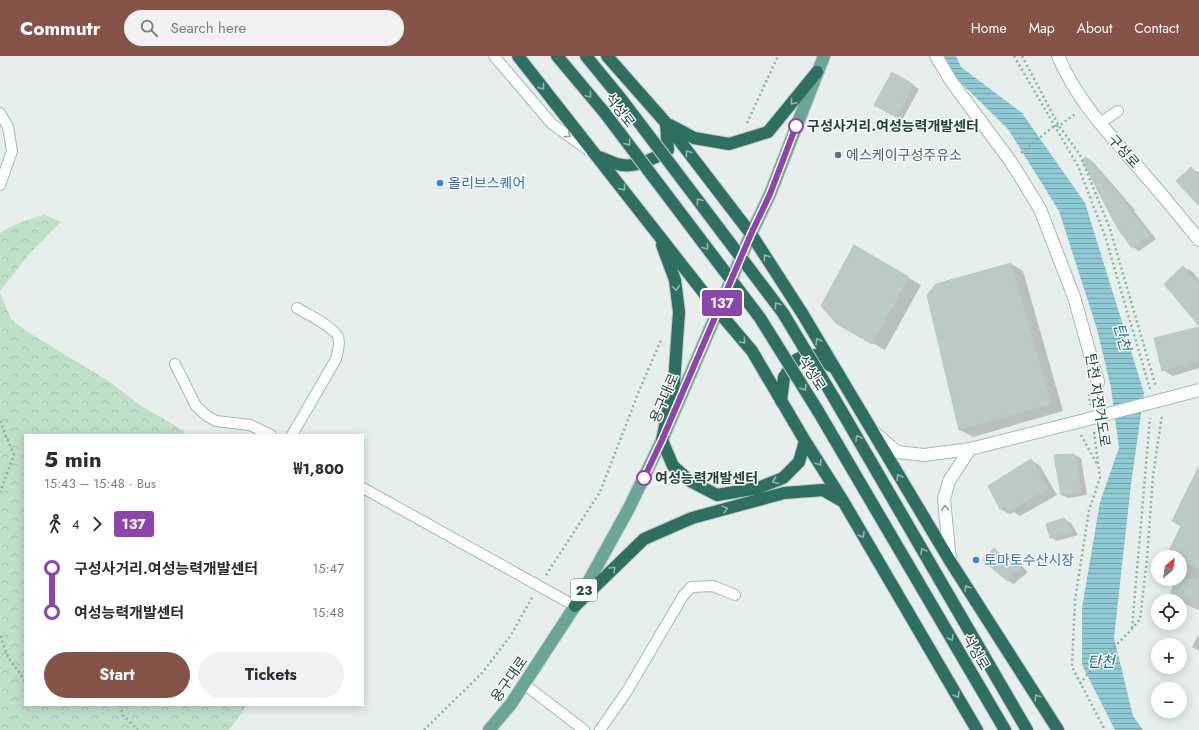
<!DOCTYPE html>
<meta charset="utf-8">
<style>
:root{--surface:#fff;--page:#f2f2f3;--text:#2b2b33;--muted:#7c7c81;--accent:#855347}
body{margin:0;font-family:Jost,"Noto Sans KR",sans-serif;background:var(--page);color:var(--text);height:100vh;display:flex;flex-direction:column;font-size:15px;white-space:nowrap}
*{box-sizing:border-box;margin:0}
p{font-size:13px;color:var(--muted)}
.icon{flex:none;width:22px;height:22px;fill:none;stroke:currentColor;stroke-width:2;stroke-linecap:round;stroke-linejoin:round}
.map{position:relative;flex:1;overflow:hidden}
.side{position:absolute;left:24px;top:378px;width:340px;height:272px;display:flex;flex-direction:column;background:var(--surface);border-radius:0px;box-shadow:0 2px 10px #0003}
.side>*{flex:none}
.badge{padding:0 8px;border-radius:3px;font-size:14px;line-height:26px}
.needle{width:26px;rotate:30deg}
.tools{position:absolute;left:1151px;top:494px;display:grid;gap:8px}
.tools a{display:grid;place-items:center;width:36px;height:36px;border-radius:50%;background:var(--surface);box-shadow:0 2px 10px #0003;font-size:20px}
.map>.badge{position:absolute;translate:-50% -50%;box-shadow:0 0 0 2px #fff}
.legs{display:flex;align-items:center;gap:6px;height:44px;padding:0 20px;font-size:13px}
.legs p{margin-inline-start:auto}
.overview{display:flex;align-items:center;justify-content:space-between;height:68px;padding:0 20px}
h1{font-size:22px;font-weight:700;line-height:30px}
.button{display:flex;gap:8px;margin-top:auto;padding:8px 20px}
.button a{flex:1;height:46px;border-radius:24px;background:var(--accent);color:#fff;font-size:16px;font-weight:700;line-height:46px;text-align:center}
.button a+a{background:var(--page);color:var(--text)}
ul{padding:0 20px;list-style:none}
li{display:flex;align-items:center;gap:14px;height:44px;font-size:15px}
li i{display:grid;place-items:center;width:6px;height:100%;margin:0 5px;background:currentColor}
li i::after{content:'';width:10px;height:10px;margin:-5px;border:3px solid;border-radius:50%;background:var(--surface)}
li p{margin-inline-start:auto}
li:first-child i{background:linear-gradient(#0000 50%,currentColor 0)}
li:last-child i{background:linear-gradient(currentColor 50%,#0000 0)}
header{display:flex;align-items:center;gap:24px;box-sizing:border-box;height:56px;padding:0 20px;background:var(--accent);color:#fff}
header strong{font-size:19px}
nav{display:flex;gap:22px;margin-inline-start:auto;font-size:14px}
.search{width:280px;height:36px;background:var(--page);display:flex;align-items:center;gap:10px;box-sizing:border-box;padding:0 14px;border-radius:22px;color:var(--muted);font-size:15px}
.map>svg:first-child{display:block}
.forest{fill:url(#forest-crowns)}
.water{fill:url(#water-rules)}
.shadow{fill:#0003}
.building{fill:#bbcac4;stroke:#b8c9c2}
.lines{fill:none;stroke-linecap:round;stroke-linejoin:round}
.lane-casing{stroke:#a8b8b2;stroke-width:12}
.street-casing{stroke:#a8b8b2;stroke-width:14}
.secondary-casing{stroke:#a4bbb3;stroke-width:14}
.primary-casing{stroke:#c2cac8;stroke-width:14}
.highway-casing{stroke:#c2cac8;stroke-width:14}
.path{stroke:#86b3a5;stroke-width:2.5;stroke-dasharray:2 3;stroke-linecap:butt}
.lane{stroke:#fff;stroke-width:10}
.street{stroke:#fff;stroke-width:12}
.secondary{stroke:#fff;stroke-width:12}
.primary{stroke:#6aa596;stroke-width:12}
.highway{stroke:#2f6f62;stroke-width:12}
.secondary-bridge-casing{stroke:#a4bbb3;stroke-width:14;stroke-linecap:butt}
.highway-bridge-casing{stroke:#c2cac8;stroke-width:14;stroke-linecap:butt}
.secondary-bridge{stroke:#fff;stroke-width:12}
.highway-bridge{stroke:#2f6f62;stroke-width:12}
.oneway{stroke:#93b5ae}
.oneway2{stroke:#92a09c}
.line-1-casing{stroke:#fff;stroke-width:9}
.line-1{stroke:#8e44ad;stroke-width:6}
.stop-1-dot{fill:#fff;stroke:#8e44ad;stroke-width:2}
.service-dot{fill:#5c6f8a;stroke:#f7fbf9;stroke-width:1.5}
.shop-dot{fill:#3f7fe0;stroke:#f7fbf9;stroke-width:1.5}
.labels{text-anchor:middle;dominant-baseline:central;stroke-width:3;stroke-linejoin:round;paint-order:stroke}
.shield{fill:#f7fbf9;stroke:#637a73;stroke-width:1}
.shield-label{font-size:13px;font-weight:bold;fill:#24423a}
.street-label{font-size:14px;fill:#24423a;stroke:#f7fbf9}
.stop-label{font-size:14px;font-weight:bold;fill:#24423a;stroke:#f7fbf9;text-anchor:start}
.service-label{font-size:14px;fill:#4e5e75;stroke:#f7fbf9;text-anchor:start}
.shop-label{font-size:14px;fill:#366cbe;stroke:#f7fbf9;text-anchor:start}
.water-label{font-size:15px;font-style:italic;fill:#1c6f80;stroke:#f7fbf9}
</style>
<header>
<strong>Commutr</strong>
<div class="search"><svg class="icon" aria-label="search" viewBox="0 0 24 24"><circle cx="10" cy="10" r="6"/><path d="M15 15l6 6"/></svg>Search here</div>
<nav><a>Home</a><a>Map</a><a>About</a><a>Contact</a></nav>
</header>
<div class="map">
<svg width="1199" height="674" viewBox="0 0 1199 674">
<defs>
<pattern id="forest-crowns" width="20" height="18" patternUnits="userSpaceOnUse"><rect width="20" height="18" fill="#bfe0c8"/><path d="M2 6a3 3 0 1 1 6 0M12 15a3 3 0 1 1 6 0" fill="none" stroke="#a4c1ad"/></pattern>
<pattern id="water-rules" width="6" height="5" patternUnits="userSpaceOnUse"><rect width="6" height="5" fill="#8ec9d4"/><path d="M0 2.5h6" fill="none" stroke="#74a5ad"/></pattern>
</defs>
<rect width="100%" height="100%" fill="#e6efeb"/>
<path class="forest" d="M45,159L61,166L30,197L0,235V177C14,168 29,163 45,159Z
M0,237L11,263L26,275L107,324L143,351L184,375L183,379H25V649H247L229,674H0Z"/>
<path class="water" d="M942,0H956L961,11L1022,57L1085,147L1144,337L1131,428L1114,582L1133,660L1143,674H1115L1082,609V552L1100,446L1119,392L1111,332L1097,273L1059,155L1008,73L955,21Z"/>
<path class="shadow" d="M893,18L919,33L902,64L875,48Z
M1087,102L1093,106L1135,154L1134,155L1156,183L1139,195L1133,191Z
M1191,112L1199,117V149Z
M855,191L921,229L885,294L838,267Z
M1011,208L1023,215L1063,355L973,381L960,374Z
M1183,211L1193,216L1199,224V268Z
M1199,272V312L1173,320L1163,314Z
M1074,399L1081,402L1087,439L1068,442L1062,439L1055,400Z
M1031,404L1040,410L1057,439L1020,460L1014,456L1010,458L1000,453Z
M1199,422V554L1171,539L1176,523H1180V509L1182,503L1180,501H1177Z
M1064,463L1071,467L1078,479L1057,485L1051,481Z
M994,493L1005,502L1007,500L1014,503L1028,516L1014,528L1007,524Z
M1199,578V595L1192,591Z"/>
<path class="building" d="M892,16L914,29L896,61L874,49Z
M1086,101L1129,150L1128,151L1150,179L1132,192L1118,173L1082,104Z
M1191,111L1199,121V150L1176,125Z
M854,189L909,221L872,288L837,268L821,250Z
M1011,207L1051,348L959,374L927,239L936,228Z
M1183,210L1199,228V270L1164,228Z
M1199,271V304L1162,315L1154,282Z
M1074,398L1081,436L1061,439L1054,399Z
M1031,403L1048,433L1009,455L1007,450L1000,453L988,430Z
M1199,410V513L1180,503V501H1176L1168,497L1181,470L1172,465Z
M1064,462L1072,476L1050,482L1046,468Z
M994,492L1004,502L1007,498L1022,511L1007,525L983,504Z
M1175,523H1199V554L1170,540Z"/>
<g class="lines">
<defs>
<path id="lane" d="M494,0L552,68L588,94
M0,57L8,71L12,95L0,129
M1100,67L1118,55
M175,308L196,350L207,360L216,365L250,369L271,379
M292,379L336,303C337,297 341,288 338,281C333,270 307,258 297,252
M363,432L575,550
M524,628L584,674
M600,674L627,635L683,540L691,531L713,530L735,539"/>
<path id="street" d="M936,0L951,25L1011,106L1040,153L1074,241L1098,326"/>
<path id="secondary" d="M1058,0C1076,43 1108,77 1138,111C1159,135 1179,159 1199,184
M874,376L897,396L924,399L970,393L1081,365
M950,505L944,443L949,425L970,393"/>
<path id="primary" d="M489,674L511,648L575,550L629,452L662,384L751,178L770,138L824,0"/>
<path id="highway" d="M518,0L718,255L752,295L805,385L843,445L977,674
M557,0L604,56
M586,0L622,44
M607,0L666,67L751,178L802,257L950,505L1058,674
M670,69L694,82L729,88L768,76L817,16
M599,101C605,103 611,106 617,108C633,113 654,103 668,94L666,67
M662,189L675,224L679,256L674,327L662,384L673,410L690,425L717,439L758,432L783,422L799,406L805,385
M834,342L1027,674
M781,345L784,321L796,304L805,299H815L831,310
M818,355L1005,674
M575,550L644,483L692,462L784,437L823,434L842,445"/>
</defs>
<use href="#lane" class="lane-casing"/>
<use href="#street" class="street-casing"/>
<use href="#secondary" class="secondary-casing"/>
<use href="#primary" class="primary-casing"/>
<use href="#highway" class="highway-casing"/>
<path class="path" d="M1014,0L1078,110L1105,180L1150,333
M1022,0L1059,70L1080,99L1110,173L1156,331
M747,67L778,0
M1021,97L1054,70H1059L1075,58
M1089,338L1090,349
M0,365L14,399L0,436
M1094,376L1100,422L1089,454L1075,544L1072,611L1105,674
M1081,379L1097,408
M546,519L600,436L639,335L661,284
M1132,572L1150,362
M0,580L9,603L20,617L25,626
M1080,628L1086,620L1129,576L1140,563L1147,503L1153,420L1162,359
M120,649L123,659L138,674
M424,674L482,617L511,579L533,540"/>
<use href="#lane" class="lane"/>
<use href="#street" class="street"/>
<use href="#secondary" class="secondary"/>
<use href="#primary" class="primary"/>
<use href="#highway" class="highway"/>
<defs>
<path id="secondary-bridge" d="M1081,365L1199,334"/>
<path id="highway-bridge" d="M622,44L783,257L834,342
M604,56L760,262L818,355"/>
</defs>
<use href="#secondary-bridge" class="secondary-bridge-casing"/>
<use href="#highway-bridge" class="highway-bridge-casing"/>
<use href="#secondary-bridge" class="secondary-bridge"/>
<use href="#highway-bridge" class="highway-bridge"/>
</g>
<defs><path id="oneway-chevron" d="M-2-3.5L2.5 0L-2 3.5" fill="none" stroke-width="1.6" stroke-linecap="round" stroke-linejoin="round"/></defs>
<g class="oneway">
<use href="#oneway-chevron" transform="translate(542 31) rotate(52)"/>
<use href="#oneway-chevron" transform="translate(589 39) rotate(50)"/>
<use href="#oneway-chevron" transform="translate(793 46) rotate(130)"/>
<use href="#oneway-chevron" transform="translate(628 87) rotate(53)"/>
<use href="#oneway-chevron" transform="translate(688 97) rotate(-127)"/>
<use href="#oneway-chevron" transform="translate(623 132) rotate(51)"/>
<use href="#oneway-chevron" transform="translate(699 145) rotate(-127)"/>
<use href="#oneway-chevron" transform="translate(706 191) rotate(53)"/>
<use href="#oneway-chevron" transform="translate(766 201) rotate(-123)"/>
<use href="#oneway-chevron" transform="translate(676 232) rotate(82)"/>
<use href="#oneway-chevron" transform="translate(777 249) rotate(-127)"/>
<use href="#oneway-chevron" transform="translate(743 285) rotate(50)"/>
<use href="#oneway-chevron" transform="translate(818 285) rotate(-120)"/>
<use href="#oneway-chevron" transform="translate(804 332) rotate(58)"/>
<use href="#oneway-chevron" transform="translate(858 382) rotate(-120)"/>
<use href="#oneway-chevron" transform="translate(819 407) rotate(58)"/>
<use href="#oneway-chevron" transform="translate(899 421) rotate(-121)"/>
<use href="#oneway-chevron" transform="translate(775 425) rotate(159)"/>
<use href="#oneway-chevron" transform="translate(725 453) rotate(-15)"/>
<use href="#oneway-chevron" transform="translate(862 479) rotate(60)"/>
<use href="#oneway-chevron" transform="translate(923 495) rotate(-120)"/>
<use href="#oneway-chevron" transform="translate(613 513) rotate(-45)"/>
<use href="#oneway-chevron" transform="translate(967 532) rotate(-123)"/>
<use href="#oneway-chevron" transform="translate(951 582) rotate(60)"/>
<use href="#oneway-chevron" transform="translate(957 639) rotate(60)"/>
<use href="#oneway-chevron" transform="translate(1037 641) rotate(-123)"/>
</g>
<g class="oneway2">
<use href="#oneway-chevron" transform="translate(568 79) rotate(36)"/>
<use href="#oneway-chevron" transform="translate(945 452) rotate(-95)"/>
</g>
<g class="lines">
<defs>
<path id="line-1" d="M644,422L662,384L751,178L770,138L796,70"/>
</defs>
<use href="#line-1" class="line-1-casing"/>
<use href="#line-1" class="line-1"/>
</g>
<g class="stop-1-dot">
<circle cx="796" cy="70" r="7"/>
<circle cx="644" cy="422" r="7"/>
</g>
<circle class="service-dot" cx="838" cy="99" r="4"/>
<g class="shop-dot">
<circle cx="440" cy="127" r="4"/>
<circle cx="976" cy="504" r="4"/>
</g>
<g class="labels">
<rect class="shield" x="571" y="523" width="26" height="22" rx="3"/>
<g class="shield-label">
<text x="584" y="534">23</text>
</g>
<g class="street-label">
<text transform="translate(620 54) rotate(52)">석성로</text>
<text transform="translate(1124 95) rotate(48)">구성로</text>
<text transform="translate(812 317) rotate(58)">석성로</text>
<text transform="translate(664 342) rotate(-67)">용구대로</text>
<text transform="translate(1098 344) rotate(81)">탄천 자전거도로</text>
<text transform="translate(976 596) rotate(60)">석성로</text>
<text transform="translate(509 623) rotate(-55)">용구대로</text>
</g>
<g class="stop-label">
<text x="807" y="70">구성사거리.여성능력개발센터</text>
<text x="655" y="422">여성능력개발센터</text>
</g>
<g class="service-label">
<text x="846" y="99">에스케이구성주유소</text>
</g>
<g class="shop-label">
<text x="448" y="127">올리브스퀘어</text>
<text x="984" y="504">토마토수산시장</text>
</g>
<g class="water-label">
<text transform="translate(1122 281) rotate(74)">탄천</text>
<text x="1101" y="606">탄천</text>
</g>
</g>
</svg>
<div class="tools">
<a><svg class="needle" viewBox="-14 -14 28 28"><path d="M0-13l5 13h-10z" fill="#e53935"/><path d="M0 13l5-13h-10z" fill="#7c7c81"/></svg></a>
<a><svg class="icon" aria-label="locate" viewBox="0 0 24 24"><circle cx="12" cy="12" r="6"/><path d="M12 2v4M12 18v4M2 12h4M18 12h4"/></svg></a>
<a>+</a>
<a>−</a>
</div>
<b class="badge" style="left:722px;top:247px;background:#8e44ad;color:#fff">137</b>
<section class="side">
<div class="overview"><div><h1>5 min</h1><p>15:43 – 15:48 · Bus</p></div><b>₩1,800</b></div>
<div class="legs"><svg class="icon" aria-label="walk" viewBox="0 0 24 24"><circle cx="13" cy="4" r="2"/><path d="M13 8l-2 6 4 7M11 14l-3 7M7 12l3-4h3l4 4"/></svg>4<svg class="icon" aria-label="forward" viewBox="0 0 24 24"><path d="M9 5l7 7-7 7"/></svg><b class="badge" style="background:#8e44ad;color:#fff">137</b></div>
<ul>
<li><i style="color:#8e44ad"></i><b>구성사거리.여성능력개발센터</b><p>15:47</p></li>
<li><i style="color:#8e44ad"></i><b>여성능력개발센터</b><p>15:48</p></li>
</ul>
<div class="button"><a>Start</a><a>Tickets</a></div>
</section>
</div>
